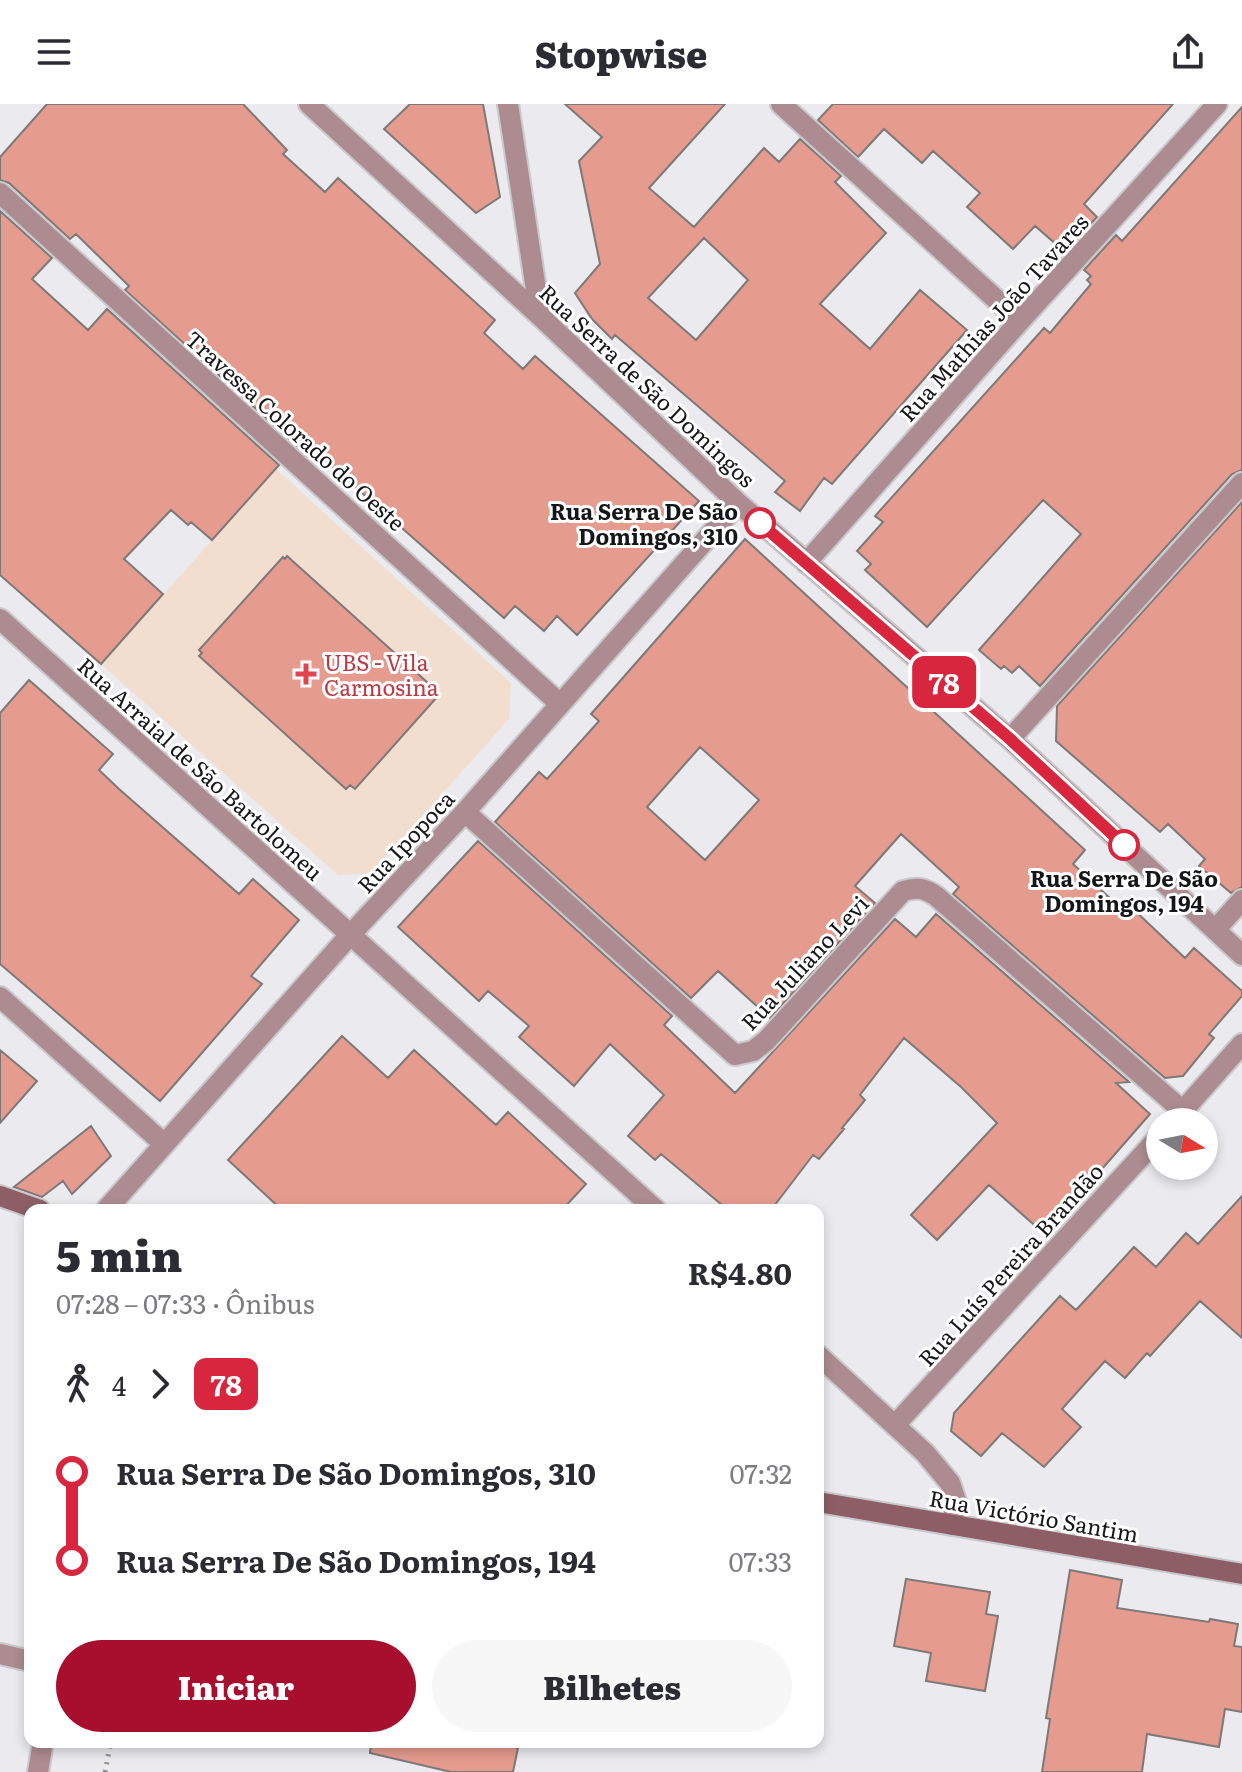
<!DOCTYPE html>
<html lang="pt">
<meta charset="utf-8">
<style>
:root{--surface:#fff;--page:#f7f7f7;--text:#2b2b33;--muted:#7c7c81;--accent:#a80f2e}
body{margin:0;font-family:Literata,serif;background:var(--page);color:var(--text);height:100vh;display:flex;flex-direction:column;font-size:30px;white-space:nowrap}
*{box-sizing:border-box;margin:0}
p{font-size:26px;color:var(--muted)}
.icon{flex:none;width:44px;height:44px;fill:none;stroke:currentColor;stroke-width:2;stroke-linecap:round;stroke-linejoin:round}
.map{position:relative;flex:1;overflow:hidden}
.details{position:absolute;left:24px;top:1100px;width:800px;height:544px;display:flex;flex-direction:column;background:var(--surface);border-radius:16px;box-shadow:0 4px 12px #0003}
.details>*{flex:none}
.badge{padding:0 16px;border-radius:12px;font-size:28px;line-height:52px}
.needle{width:52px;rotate:100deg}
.fabs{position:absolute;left:1146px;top:1004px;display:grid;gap:16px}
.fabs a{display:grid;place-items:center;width:72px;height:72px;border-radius:50%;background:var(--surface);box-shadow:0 4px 12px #0003;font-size:40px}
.map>.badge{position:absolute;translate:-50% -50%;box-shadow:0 0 0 4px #fff}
.legs{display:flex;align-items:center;gap:12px;height:88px;padding:0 32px;font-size:26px}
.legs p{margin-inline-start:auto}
.overview{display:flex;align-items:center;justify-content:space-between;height:136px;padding:0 32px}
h1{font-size:44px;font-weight:800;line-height:60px}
.button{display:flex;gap:16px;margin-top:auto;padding:16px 32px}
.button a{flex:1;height:92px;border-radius:48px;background:var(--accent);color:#fff;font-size:32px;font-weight:800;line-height:92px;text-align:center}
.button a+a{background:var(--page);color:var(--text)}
ul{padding:0 32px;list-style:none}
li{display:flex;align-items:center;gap:28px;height:88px;font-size:30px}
li i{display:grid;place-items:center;width:12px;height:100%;margin:0 10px;background:currentColor}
li i::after{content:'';width:20px;height:20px;margin:-10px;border:6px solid;border-radius:50%;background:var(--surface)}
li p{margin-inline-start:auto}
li:first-child i{background:linear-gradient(#0000 50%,currentColor 0)}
li:last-child i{background:linear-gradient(currentColor 50%,#0000 0)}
header{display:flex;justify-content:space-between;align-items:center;height:104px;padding:0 32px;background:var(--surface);font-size:36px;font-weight:800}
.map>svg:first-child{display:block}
.medical{fill:#f1dece}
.building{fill:#e59b8e;stroke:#7d7978;stroke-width:2;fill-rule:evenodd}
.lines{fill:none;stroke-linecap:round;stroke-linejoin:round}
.lane-casing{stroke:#c9c9cc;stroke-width:24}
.street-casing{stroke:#c9c9cc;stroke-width:24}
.secondary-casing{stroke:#c9c9cc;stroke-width:24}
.path{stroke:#8f9092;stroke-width:5;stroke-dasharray:2 6;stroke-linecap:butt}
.lane{stroke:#ad8c91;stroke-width:20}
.street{stroke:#ad8c91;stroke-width:20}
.secondary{stroke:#8d5e66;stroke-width:20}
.line-1-casing{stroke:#fff;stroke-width:18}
.line-1{stroke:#d7263d;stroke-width:12}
.stop-1-dot{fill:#fff;stroke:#d7263d;stroke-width:4}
.health-dot{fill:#e0444e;stroke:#fff;stroke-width:3}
.labels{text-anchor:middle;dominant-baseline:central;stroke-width:6;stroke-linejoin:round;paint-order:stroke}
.street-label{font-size:22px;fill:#151617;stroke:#fff}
.stop-label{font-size:22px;font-weight:bold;fill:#151617;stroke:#fff;text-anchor:end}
.health-label{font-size:22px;fill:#be3a42;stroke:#fff;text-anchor:start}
</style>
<header><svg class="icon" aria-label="menu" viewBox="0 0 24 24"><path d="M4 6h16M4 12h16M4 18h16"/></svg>Stopwise<svg class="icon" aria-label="share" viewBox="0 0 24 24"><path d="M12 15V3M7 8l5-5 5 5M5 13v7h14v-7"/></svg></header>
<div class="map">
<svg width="1242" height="1668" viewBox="0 0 1242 1668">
<rect width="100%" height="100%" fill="#ebebef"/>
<path class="medical" d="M276,365L511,579L509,615L371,769L338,771L101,560Z"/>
<path class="building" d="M47,0H243L287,46L283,50L325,88L338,74L495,216L484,229L523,265L535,252L699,397L577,531L557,512L544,527L515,502L504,514L302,336L297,342L125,186L129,182L76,130L70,135L9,79L0,76V53Z
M410,0H483L500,93L476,109L384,25Z
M565,0H725L649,84L694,123L764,44L779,58L800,35L841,72L835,78L886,129L820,200L870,245L920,186L967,226L832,380L824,374L800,407L775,388L785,377L615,231L612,235L592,215L575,189L600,160L579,57L602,33ZM704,134L748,176L696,236L648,194Z
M833,0H1173L1084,100L1097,113L1065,148L1035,122L1013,145L967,103L980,89L933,47L922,59L884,25L858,53L818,16Z
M1242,3V366L1232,370L1040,582L1019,562L1012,569L1004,562L1001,565L979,546L1081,430L1043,396L927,523L865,466L871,460L857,447L883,418L875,412L1044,224L1050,229L1091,180L1087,176L1091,172L1084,166L1116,131L1122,137Z
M0,107L52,154L32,175L88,226L107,205L279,361L212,436L191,418L188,421L171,406L124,455L163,490L101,560L0,471Z
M1242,398V783L1231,789L1199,762L1205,755L1168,720L1160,728L1056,637L1057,602Z
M745,435L1085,746L1073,760L1126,809L1131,803L1185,854L1194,844L1242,887V892L1209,930L1214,934L1183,972L1165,974L953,790L959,783L901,730L855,782L875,799L770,914L718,867L691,894L495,718L539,668L547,675L599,617L591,610ZM700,643L759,696L705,756L647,703Z
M287,452L438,588L436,590L438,592L355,685L350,681L346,685L199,552L202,549L199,546L283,453L285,455Z
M29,576L113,650L99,666L119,685L239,790L253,775L299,816L251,872L262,880L160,997L0,860V609Z
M478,737L672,912L664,921L735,989L895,815L916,833L936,810L1129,978L1116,979L1150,1010L1081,1089L1076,1085L1040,1126L989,1081L937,1136L911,1111L997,1019L961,983L904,934L860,991L865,996L842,1024L844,1025L819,1055L813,1051L771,1106H728L661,1050L655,1056L628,1032L664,991L610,940L574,982L519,933L529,922L488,887L479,897L398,823Z
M342,932L388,974L414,946L496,1021L508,1008L586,1080L562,1106H282L228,1056Z
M0,946L37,977L0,1019Z
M91,1022L111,1052L72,1090L63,1077L42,1093L14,1083Z
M1242,1092V1234L1200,1197L1150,1252L1147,1249L1125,1274L1105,1257L1062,1305L1081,1323L1044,1363L1002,1329L981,1352L951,1327L954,1309L1060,1192L1076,1206L1134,1143L1156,1163L1186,1129L1198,1140Z
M1070,1466L1122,1476L1117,1504L1209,1518L1210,1515L1238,1520L1234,1542L1242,1543V1608L1225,1605L1219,1643L1147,1630L1142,1668H1042L1050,1615L1046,1614Z
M906,1475L990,1488L986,1510L998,1512L985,1587L926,1577L931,1549L894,1542Z
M371,1638H498L518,1644L513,1668H451L370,1649Z"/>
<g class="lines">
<defs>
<path id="lane" d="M0,1550L30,1557
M38,1668L43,1638"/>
<path id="street" d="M309,0L540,212L738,399L1010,635L1242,851
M508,0L540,212
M781,0L1020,217
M0,89L559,599
M806,459L1020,217L1217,0
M0,515L656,1106
M1010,635L1242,379
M465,708L735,951L753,947L766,937L903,787C917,783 924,784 936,792L1183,1007
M1215,826L1242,796
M0,893L163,1039
M1173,1018L1242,940
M106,1106L350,831L465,708L738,399
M818,1251L925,1349L950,1379L956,1397L952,1421
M895,1321L1160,1032"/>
<path id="secondary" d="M0,1092L40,1106
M818,1398L1242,1470"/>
</defs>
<use href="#lane" class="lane-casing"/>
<use href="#street" class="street-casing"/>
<use href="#secondary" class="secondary-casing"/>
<path class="path" d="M105,1668L111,1638"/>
<use href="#lane" class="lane"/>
<use href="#street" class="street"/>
<use href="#secondary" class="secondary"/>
</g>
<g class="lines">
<defs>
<path id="line-1" d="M760,419L1010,635L1124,741"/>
</defs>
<use href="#line-1" class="line-1-casing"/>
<use href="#line-1" class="line-1"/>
</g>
<g class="stop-1-dot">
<circle cx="760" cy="419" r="14"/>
<circle cx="1124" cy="741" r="14"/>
</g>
<path class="health-dot" d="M302 558h8v8h8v8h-8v8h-8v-8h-8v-8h8z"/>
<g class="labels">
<g class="street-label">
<text transform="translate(993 213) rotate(-48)">Rua Mathias João Tavares</text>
<text transform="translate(648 281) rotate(43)">Rua Serra de São Domingos</text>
<text transform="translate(296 326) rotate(42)">Travessa Colorado do Oeste</text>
<text transform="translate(201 664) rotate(42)">Rua Arraial de São Bartolomeu</text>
<text transform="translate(405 737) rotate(-47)">Rua Ipopoca</text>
<text transform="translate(804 858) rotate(-47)">Rua Juliano Levi</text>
<text transform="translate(1010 1160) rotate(-48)">Rua Luís Pereira Brandão</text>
<text transform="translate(1034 1411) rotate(10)">Rua Victório Santim</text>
</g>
<g class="stop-label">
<text x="738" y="406">Rua Serra De São<tspan x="738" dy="25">Domingos, 310</tspan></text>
<text x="1124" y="773" text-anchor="middle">Rua Serra De São<tspan x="1124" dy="25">Domingos, 194</tspan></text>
</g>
<g class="health-label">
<text x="324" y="557">UBS - Vila<tspan x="324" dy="25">Carmosina</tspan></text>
</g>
</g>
</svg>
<div class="fabs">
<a><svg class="needle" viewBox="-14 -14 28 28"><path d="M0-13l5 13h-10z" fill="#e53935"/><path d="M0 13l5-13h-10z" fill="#7c7c81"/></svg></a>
</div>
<b class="badge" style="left:944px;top:578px;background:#d7263d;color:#fff">78</b>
<section class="details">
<div class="overview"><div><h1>5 min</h1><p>07:28 – 07:33 · Ônibus</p></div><b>R$4.80</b></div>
<div class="legs"><svg class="icon" aria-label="walk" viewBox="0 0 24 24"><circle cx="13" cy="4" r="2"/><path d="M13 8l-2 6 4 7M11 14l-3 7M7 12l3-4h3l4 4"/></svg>4<svg class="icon" aria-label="forward" viewBox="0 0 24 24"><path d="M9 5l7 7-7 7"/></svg><b class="badge" style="background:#d7263d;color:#fff">78</b></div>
<ul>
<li><i style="color:#d7263d"></i><b>Rua Serra De São Domingos, 310</b><p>07:32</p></li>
<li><i style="color:#d7263d"></i><b>Rua Serra De São Domingos, 194</b><p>07:33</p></li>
</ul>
<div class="button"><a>Iniciar</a><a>Bilhetes</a></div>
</section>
</div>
